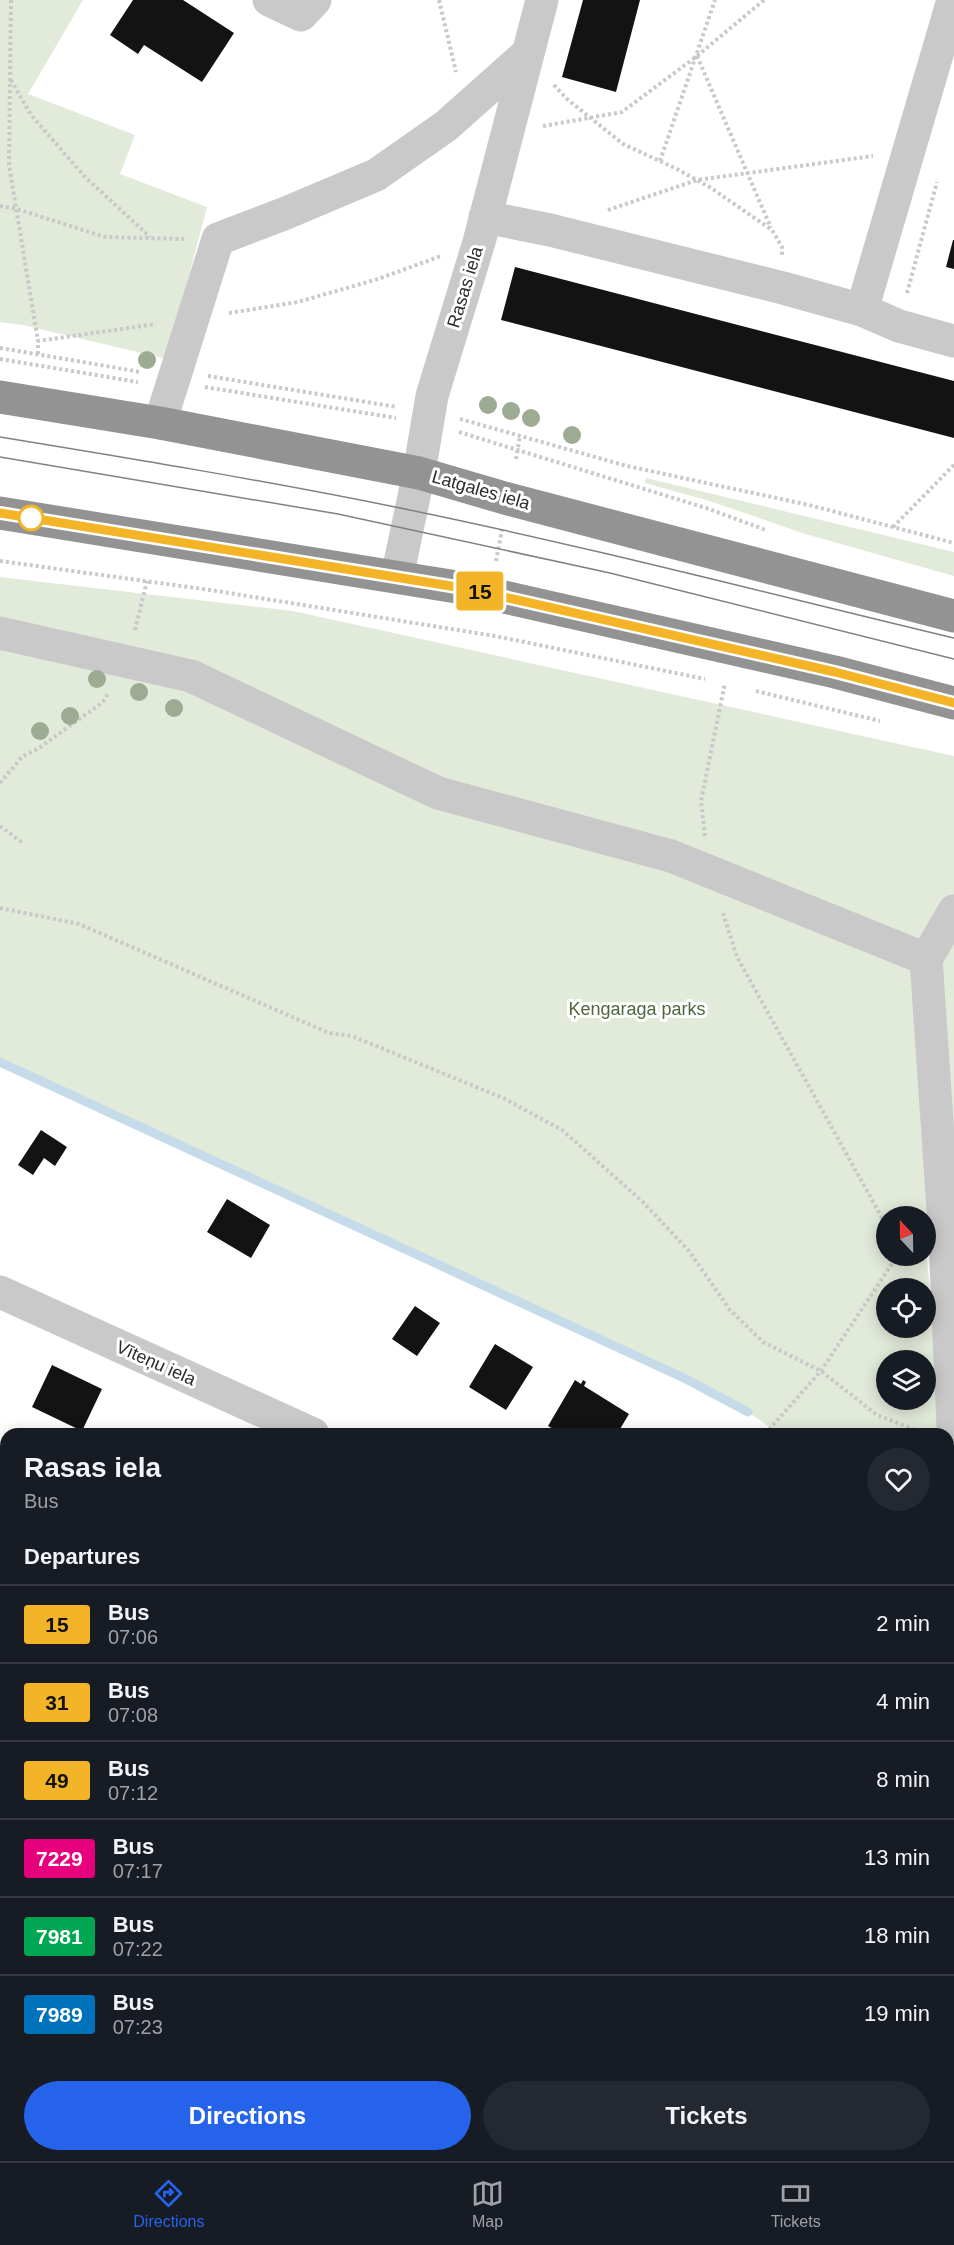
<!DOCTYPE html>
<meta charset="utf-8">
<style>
:root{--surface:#171b24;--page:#242831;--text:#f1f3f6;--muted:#9ea1a6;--line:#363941;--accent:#2563eb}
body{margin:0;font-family:Helvetica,sans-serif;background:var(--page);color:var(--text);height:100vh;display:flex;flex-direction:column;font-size:22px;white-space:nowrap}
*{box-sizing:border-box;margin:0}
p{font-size:20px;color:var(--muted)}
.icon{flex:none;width:33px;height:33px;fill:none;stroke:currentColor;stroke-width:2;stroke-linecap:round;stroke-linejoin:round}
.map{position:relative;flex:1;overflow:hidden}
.details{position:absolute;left:0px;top:1428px;width:954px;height:734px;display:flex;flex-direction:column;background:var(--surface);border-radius:18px 18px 0 0;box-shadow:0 3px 15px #0003}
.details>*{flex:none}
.badge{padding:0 12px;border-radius:4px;font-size:21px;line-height:39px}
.needle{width:39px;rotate:338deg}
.buttons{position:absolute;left:876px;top:1206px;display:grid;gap:12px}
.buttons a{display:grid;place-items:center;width:60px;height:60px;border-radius:50%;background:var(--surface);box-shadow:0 3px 15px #0003;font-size:30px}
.map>.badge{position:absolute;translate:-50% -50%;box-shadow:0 0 0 3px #fff}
h2{padding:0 24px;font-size:22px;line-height:54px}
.round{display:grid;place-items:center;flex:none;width:63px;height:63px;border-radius:32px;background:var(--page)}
.overview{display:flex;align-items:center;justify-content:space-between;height:102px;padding:0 24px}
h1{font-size:28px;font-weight:600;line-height:45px}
.primary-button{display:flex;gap:12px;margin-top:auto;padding:12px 24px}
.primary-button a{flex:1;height:69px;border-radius:36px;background:var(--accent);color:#fff;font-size:24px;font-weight:600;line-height:69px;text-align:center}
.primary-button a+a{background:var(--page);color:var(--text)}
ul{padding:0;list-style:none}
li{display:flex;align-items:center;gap:18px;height:78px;padding:0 24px;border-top:2px solid var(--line)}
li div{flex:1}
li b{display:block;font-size:22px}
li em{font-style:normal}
li .badge{min-width:66px;font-weight:700;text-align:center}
.tab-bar{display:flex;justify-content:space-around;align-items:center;height:84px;border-top:2px solid var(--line);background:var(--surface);font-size:16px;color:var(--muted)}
.tab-bar a{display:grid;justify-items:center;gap:3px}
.tab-bar .on{color:var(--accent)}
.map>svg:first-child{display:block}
.green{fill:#e2eada;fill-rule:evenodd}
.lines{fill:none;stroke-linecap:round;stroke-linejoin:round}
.stream{stroke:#c6dbea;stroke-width:9}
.building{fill:#131313}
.path{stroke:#c9c9c9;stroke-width:4;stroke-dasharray:3 3;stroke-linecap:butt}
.minor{stroke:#c9c9c9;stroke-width:33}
.highway{stroke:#939393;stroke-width:33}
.tram{stroke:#818181;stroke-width:1.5}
.tree{fill:#9eab93}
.line-casing{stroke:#fff;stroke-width:14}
.line{stroke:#f4b427;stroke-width:9}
.stop-dot{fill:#fff;stroke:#f4b427;stroke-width:3}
.labels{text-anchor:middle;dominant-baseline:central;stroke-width:6;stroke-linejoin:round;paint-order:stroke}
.street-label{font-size:18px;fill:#2c2c2c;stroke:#fff}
.park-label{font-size:18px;fill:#4e663b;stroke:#fff}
</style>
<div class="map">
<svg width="954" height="2161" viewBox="0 0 954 2161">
<rect width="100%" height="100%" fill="#fff"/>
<path class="green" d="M0,0H83L28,94L135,135L120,174L207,207L167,359L23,325L0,322Z
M646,478L954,552V576L802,533L713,502L645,483Z
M0,577L293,611L954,756V1239L926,1240V1216H886V1256H926V1251L946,1434H780L748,1412L686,1379L0,1062ZM886,1288H926V1328H886ZM886,1360H926V1400H886Z
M954,1742V1918L948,1908V1766Z
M954,2085V2161H896L900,2156H948V2092Z
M492,2156H735L732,2161H488Z"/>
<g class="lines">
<path class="stream" d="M0,1062L686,1379L748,1412"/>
</g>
<path class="building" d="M133,0H183L234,33L202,82L144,45L138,54L110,35Z
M583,0H640L616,92L562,77Z
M953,240H954V269L946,267Z
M515,267L954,381V438L501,320Z
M41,1130L67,1147L55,1166L44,1158L33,1175L18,1165Z
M227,1199L270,1225L251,1258L207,1232Z
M415,1306L440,1323L417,1356L392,1339Z
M495,1344L533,1367L506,1410L469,1387Z
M52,1365L102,1389L82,1431L32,1407Z
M575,1380L581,1384L583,1380L586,1382L584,1386L629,1414L617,1434H562L548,1426Z
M6,1510V1576L0,1572V1519Z"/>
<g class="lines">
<path class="path" d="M11,0L9,165L38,341
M439,0L456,72
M697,56L771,228
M11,80L31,115L85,177L150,237
M554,85L567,99L623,144L677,169L711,188L772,230L782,247V256
M543,126L622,112L697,56L764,0
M660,161L715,0
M0,206L17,209L105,237L184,239
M608,210L697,180L873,156
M907,293L937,182
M229,313L298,302L378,279L441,256
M0,348L141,372
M38,354V341L156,324
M0,359L138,382
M208,376L397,407
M205,387L396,418
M460,419L627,466L809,505L954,543
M459,432L706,508L766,530
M516,459L520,436
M893,527L954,465
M0,561L210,590L495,636L705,679
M496,561L502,530
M135,630L147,581
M756,691L880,721
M0,783L22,757L39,748L103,702L109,692
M0,826L24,844
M705,836L701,801L725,683
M0,908L79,924L329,1033L352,1036L503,1098L562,1130L642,1201L689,1251L730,1310L763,1342L821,1371L877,1415L921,1432
M723,913L737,957L886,1225
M905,1256L913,1265
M765,1434L821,1371L897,1256"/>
<path class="minor" d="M269,0L301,15L315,0
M953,0L862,310L899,326L954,341
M485,217L550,230L783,288L862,310
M160,423L218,239L286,213L376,175L446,126L528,53
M397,577L419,473L432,396L479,242L542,0
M0,633L191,676L438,793L671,856L926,959
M954,911L926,959L945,1239L954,1451
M0,1292L313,1434
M0,1642L6,1645
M948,1680L954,1655
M0,1987L6,1990
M81,2161L93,2156
M753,2161L756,2156"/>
<path class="highway" d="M0,397L160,423L419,473L508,499L954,616
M0,513L469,589L835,672L954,703"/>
<path class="tram" d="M0,437C134,459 268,481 400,508C586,546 770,594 954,638
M0,457L338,514L610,573L954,659"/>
</g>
<g class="tree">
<circle cx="147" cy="360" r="9"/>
<circle cx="488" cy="405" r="9"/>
<circle cx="511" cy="411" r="9"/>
<circle cx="531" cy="418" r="9"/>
<circle cx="572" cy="435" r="9"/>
<circle cx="97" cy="679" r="9"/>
<circle cx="139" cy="692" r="9"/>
<circle cx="174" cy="708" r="9"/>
<circle cx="70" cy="716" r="9"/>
<circle cx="40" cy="731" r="9"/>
</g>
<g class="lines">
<defs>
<path id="line" d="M0,513L469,589L835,672L954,703"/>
</defs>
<use href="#line" class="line-casing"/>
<use href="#line" class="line"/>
</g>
<circle class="stop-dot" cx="31" cy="518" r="12"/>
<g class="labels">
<g class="street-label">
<text transform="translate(465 287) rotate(-73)">Rasas iela</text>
<text transform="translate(481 490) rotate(16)">Latgales iela</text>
<text transform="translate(156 1363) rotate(24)">Vīteņu iela</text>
</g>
<g class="park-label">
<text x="637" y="1009">Ķengaraga parks</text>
</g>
</g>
</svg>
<div class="buttons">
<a><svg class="needle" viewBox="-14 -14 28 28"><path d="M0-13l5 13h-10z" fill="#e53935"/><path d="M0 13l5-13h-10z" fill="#9ea1a6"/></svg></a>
<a><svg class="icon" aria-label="locate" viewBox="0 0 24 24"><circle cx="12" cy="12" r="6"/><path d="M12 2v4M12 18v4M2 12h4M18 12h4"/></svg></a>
<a><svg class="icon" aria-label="layers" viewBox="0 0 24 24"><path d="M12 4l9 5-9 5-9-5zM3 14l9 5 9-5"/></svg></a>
</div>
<b class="badge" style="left:480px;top:591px;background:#f4b427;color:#111">15</b>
<section class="details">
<div class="overview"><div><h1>Rasas iela</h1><p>Bus</p></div><a class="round"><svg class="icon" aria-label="heart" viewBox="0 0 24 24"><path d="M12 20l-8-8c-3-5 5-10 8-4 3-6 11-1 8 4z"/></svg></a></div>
<h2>Departures</h2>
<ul>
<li><span class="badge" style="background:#f4b427;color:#111">15</span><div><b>Bus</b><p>07:06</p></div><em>2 min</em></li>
<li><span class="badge" style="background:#f4b427;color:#111">31</span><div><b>Bus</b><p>07:08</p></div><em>4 min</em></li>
<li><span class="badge" style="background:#f4b427;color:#111">49</span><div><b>Bus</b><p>07:12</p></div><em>8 min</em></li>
<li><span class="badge" style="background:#e6007e;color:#fff">7229</span><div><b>Bus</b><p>07:17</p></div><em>13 min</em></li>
<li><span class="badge" style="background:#00a651;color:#fff">7981</span><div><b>Bus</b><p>07:22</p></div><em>18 min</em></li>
<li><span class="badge" style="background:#0072bc;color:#fff">7989</span><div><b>Bus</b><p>07:23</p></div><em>19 min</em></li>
</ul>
<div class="primary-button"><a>Directions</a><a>Tickets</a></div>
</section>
</div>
<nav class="tab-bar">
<a class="on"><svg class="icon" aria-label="directions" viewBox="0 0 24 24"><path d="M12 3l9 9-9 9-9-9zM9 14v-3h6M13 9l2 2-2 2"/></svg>Directions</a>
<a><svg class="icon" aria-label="map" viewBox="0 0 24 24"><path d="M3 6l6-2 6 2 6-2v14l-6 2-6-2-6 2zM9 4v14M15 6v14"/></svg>Map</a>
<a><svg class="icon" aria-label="tickets" viewBox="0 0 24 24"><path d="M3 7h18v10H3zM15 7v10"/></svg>Tickets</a>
</nav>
